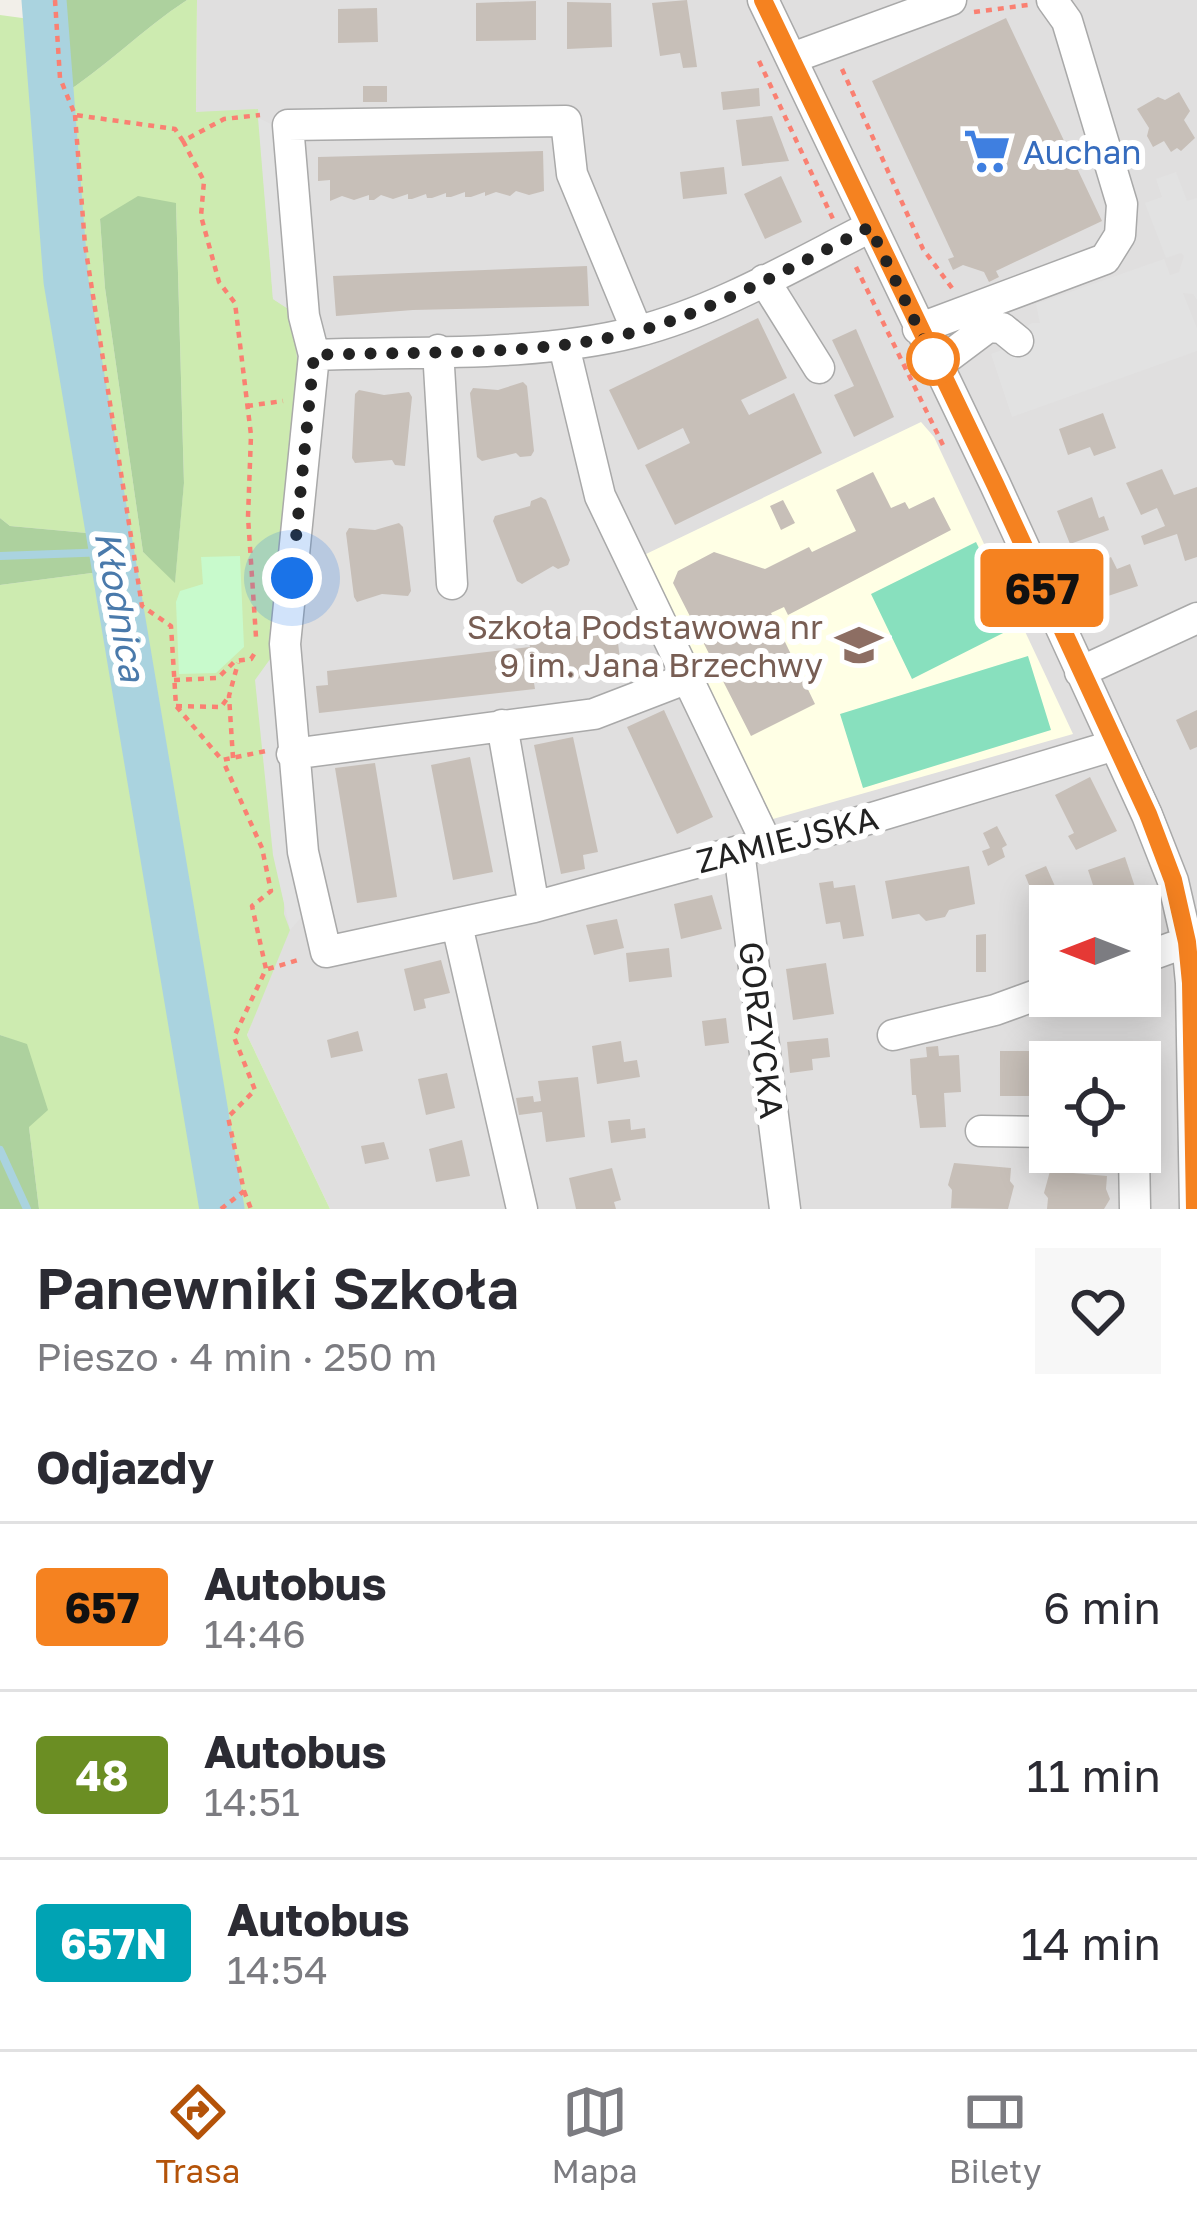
<!DOCTYPE html>
<html lang="pl">
<meta charset="utf-8">
<style>
:root{--surface:#fff;--page:#f7f7f7;--text:#2b2b33;--muted:#7c7c81;--line:#e1e1e2;--accent:#b45309}
body{margin:0;font-family:"Golos Text",sans-serif;background:var(--page);color:var(--text);height:100vh;display:flex;flex-direction:column;font-size:45px;white-space:nowrap}
*{box-sizing:border-box;margin:0}
p{font-size:39px;color:var(--muted)}
.icon{flex:none;width:66px;height:66px;fill:none;stroke:currentColor;stroke-width:2;stroke-linecap:round;stroke-linejoin:round}
.map{position:relative;height:1209px;overflow:hidden}
.sheet{display:flex;flex-direction:column;background:var(--surface);flex:1}
.sheet>*{flex:none}
.badge{padding:0 24px;border-radius:9px;font-size:42px;line-height:78px}
.needle{width:78px;rotate:270deg}
.buttons{position:absolute;left:1029px;top:885px;display:grid;gap:24px}
.buttons a{display:grid;place-items:center;width:132px;height:132px;border-radius:0px;background:var(--surface);box-shadow:0 6px 30px #0003;font-size:60px}
.you{position:absolute;width:60px;height:60px;margin:-30px;border:9px solid #fff;border-radius:50%;background:#1a73e8;box-shadow:0 0 0 18px #1a73e833}
.map>.badge{position:absolute;translate:-50% -50%;box-shadow:0 0 0 6px #fff}
h2{padding:0 36px;font-size:45px;line-height:108px}
.round{display:grid;place-items:center;flex:none;width:126px;height:126px;border-radius:0px;background:var(--page)}
.summary{display:flex;align-items:center;justify-content:space-between;height:204px;padding:0 36px}
h1{font-size:57px;font-weight:600;line-height:90px}
ul{padding:0;list-style:none}
li{display:flex;align-items:center;gap:36px;height:168px;padding:0 36px;border-top:3px solid var(--line)}
li div{flex:1}
li b{display:block;font-size:45px}
li em{font-style:normal}
li .badge{min-width:132px;font-weight:700;text-align:center}
.tab-bar{display:flex;justify-content:space-around;align-items:center;height:168px;border-top:3px solid var(--line);background:var(--surface);font-size:33px;color:var(--muted)}
.tab-bar a{display:grid;justify-items:center;gap:6px}
.tab-bar .selected{color:var(--accent)}
.map>svg:first-child{display:block}
.residential{fill:#e0dfdf;fill-rule:evenodd}
.education{fill:#ffffe5}
.grass{fill:#cdebb0;fill-rule:evenodd}
.forest{fill:#add19e}
.park{fill:#c8facc}
.pitch{fill:#88e0be}
.parking{fill:#e2e2e2}
.lines{fill:none;stroke-linecap:round;stroke-linejoin:round}
.stream{stroke:#aad3df;stroke-width:8}
.river{stroke:#aad3df;stroke-width:45}
.building{fill:#c7bfb8}
.minor-casing{stroke:#a9a9a9;stroke-width:33}
.path{stroke:#fa8072;stroke-width:4.5;stroke-dasharray:6 6;stroke-linecap:butt}
.minor{stroke:#fff;stroke-width:30}
.line-casing{stroke:#fff;stroke-width:27}
.line{stroke:#f58220;stroke-width:18}
.walk{stroke:#222;stroke-width:12;stroke-dasharray:0 21.6}
.stop-dot{fill:#fff;stroke:#f58220;stroke-width:6}
.labels{text-anchor:middle;dominant-baseline:central;stroke-width:12;stroke-linejoin:round;paint-order:stroke}
.shop-label{font-size:33px;fill:#366cbe;stroke:#fff;text-anchor:start}
.education-label{font-size:33px;fill:#785e54;stroke:#fff;text-anchor:end}
.street-label{font-size:33px;fill:#222;stroke:#fff}
.water-label{font-size:36px;font-style:italic;fill:#4a7aab;stroke:#fff}
</style>
<div class="map">
<svg width="1197" height="1209" viewBox="0 0 1197 1209">
<rect width="100%" height="100%" fill="#f2efe9"/>
<path class="residential" d="M197,0H1197V1209H330L247,1035L279,950L196,113ZM1050,906H1140V996H1050ZM1050,1062H1140V1152H1050Z"/>
<path class="education" d="M921,422L934,437L1073,734L773,819L644,555Z"/>
<path class="grass" d="M187,0H197L196,112L258,109L273,299L293,312L299,382L284,914L290,930L247,1035L330,1209H227L70,284L59,97C105,68 141,30 187,0ZM176,203L184,482L175,581L143,552L105,288L100,219Z
M0,15L37,20L57,278L98,534L10,526L0,518Z
M107,571L215,1209H39L29,1127L27,1045L0,1035V585Z"/>
<path class="forest" d="M52,0H187C141,30 105,68 59,97Z
M138,196L176,203L184,483L175,583L143,552L105,288L100,219Z
M0,518L10,526L98,534L107,571L0,585Z
M0,1035L27,1044L48,1110L29,1127L39,1209H0Z"/>
<path class="park" d="M240,556L244,647L216,673L179,674L176,602L180,591L203,584L201,557Z"/>
<path class="pitch" d="M976,542L1017,626L912,679L871,594Z
M1028,656L1051,730L863,788L840,714Z"/>
<path class="parking" d="M258,118L280,128L293,312L273,299Z
M1176,172L1187,201L1197,198V300L1193,294L1183,293L1197,328V351L1012,417L991,354L1007,348L1006,340L1032,323H1040L1036,304L1164,259L1170,275L1179,272L1184,256L1181,253L1166,258L1145,203L1162,197L1156,179Z
M273,655L306,912L290,930L273,855L255,680Z"/>
<g class="lines">
<path class="stream" d="M0,556L109,552
M147,772L159,770
M0,1150L27,1209"/>
<path class="river" d="M44,0L66,281L222,1209"/>
</g>
<path class="building" d="M687,0L697,67L683,68L680,53L660,56L652,3Z
M536,1V40L476,41V3Z
M567,2L611,3L612,47L567,49Z
M377,8L378,42L338,43V9Z
M1006,18L1102,221L996,271L999,277L989,282L984,272L963,265L953,270L948,259L954,257L872,81Z
M363,86H387V102H363Z
M759,88L760,106L723,110L721,92Z
M1179,92L1190,111L1184,120L1195,138L1181,151L1177,148L1171,152L1164,141L1153,147L1147,136L1149,128L1137,109L1158,97L1165,100Z
M772,116L789,161L742,166L736,120Z
M543,151L544,191L529,195L516,191L510,196L496,192L485,196V192L471,197H465V192L451,197H446V193L432,198H427L426,194L412,199H408V194L393,199L381,195L374,200H369V195L354,200L342,196L330,201V180L318,181V157Z
M724,167L727,194L683,199L680,172Z
M781,176L802,222L765,239L744,194Z
M587,266L589,306L413,310L336,316L333,276Z
M758,318L787,378L741,400L749,415L794,393L822,453L675,525L645,465L690,443L683,428L638,450L609,390Z
M856,329L894,417L854,437L834,395L854,386L832,340Z
M523,382L527,386L534,451L531,456L520,457L516,453L482,461L477,457L470,393L473,388L498,390Z
M359,390L384,395L409,392L412,397L405,466L395,465L392,460L355,463L352,458L355,394Z
M1103,413L1116,448L1094,456L1090,447L1068,455L1059,429Z
M1162,469L1174,495L1197,487V557L1185,561L1177,534L1144,545L1141,536L1165,526L1157,508L1141,515L1126,483Z
M873,472L891,508L905,502L909,509L934,497L951,530L788,615L784,607L771,613L815,704L751,736L673,583L678,571L714,552L765,569L809,547L812,552L856,531L836,490Z
M541,497L546,500L570,560L568,565L558,569L553,566L522,584L517,581L493,521L495,516L530,506L531,501Z
M1092,497L1099,518L1104,516L1109,530L1070,544L1057,511Z
M783,500L795,523L781,530L770,506Z
M399,523L403,527L411,591L408,596L382,594L357,602L354,597L346,533L349,528L375,530Z
M1111,557L1117,569L1130,564L1138,586L1093,601L1080,571Z
M616,626L621,668L592,671L593,677L534,683L535,689L319,713L316,686L328,685L327,671L530,647L529,642L587,635V629Z
M664,710L713,817L677,834L627,727Z
M1197,710V747L1190,750L1176,720Z
M573,737L598,852L583,855L585,869L561,874L534,745Z
M470,757L493,872L453,880L431,765Z
M375,763L397,897L357,903L335,768Z
M1090,777L1117,831L1076,850L1068,836L1074,833L1055,795Z
M997,826L1007,845L1002,848L1005,857L988,866L982,851L990,848L983,833Z
M1125,857L1141,905L1091,903L1087,891L1094,888L1088,870Z
M969,866L975,904L949,910L945,917L926,921L919,914L892,919L885,881Z
M1046,866L1058,893L1036,902L1025,875Z
M833,881L834,888L855,885L864,936L843,939L840,922L826,924L819,883Z
M712,895L722,929L681,939L674,904Z
M617,919L624,948L594,955L586,925Z
M986,934V972H976V935Z
M669,948L672,977L629,982L626,953Z
M441,960L450,993L424,999L426,1008L414,1011L404,969Z
M826,963L834,1014L793,1020L786,969Z
M726,1018L729,1043L705,1046L702,1021Z
M358,1031L363,1051L331,1058L327,1040Z
M828,1038L830,1057L812,1059L813,1070L790,1073L787,1042Z
M621,1041L624,1062L637,1060L640,1077L597,1084L592,1046Z
M938,1046L939,1056L959,1055L961,1092L944,1093L946,1127L920,1128L916,1095H912L910,1059L927,1057L926,1047Z
M1088,1050H1145V1095H1140V1062H1088Z
M1000,1051H1057V1062H1050V1096H1000Z
M447,1073L455,1108L426,1115L418,1079Z
M578,1077L585,1137L546,1142L542,1112L519,1115L516,1098L533,1096L534,1102L541,1101L538,1081Z
M630,1119L631,1130L645,1128L646,1138L611,1143L608,1121Z
M462,1140L470,1176L436,1182L429,1149Z
M384,1142L389,1159L365,1164L361,1146Z
M954,1163L1011,1168L1010,1181L1014,1186L1008,1209L951,1208L952,1190L948,1185Z
M612,1168L621,1200L614,1202L616,1209H576L569,1178Z
M1050,1171L1107,1176L1106,1189L1110,1199L1104,1209H1047L1048,1198L1044,1193Z"/>
<g class="lines">
<defs>
<path id="minor" d="M763,0L995,484L1147,815L1173,881L1187,942L1191,983L1195,1209
M792,58L951,0
M764,280L819,368
M918,329L1105,259L1120,235L1122,204L1067,21L1052,0
M637,331L572,174L566,121L288,125L304,316L314,355L285,644L303,852L326,952L534,907L739,851L842,827L1115,745
M564,346L600,496L767,844
M438,350L452,584
M314,355C416,351 537,357 635,332C717,311 795,265 870,227
M936,366L988,327L1002,328L1018,341
M1080,672L1197,618
M502,725L534,907
M292,754L594,714L685,679
M739,851L785,1209
M457,925L522,1209
M1140,959L1187,942
M893,1035L995,1010L1050,990
M981,1131L1050,1132
M1134,1152L1135,1209"/>
</defs>
<use href="#minor" class="minor-casing"/>
<path class="path" d="M55,0L60,78L75,115L175,129L183,141L224,119L260,115
M974,12L1028,5
M759,61L833,219
M842,69L923,249L952,288
M75,115L85,245L142,606L171,626L176,706L222,760L266,751
M183,141L204,181L201,216L219,282L235,303L251,435L248,517L256,637
M856,267L943,445
M247,406L283,401
M174,680L218,678L235,661L251,659L256,651
M176,706L221,707L229,696
M233,758L229,696L238,663
M268,969L298,960
M244,1191L251,1209
M221,1209L244,1191L228,1117L255,1090L234,1037L266,969L252,906L271,891L262,848L223,761"/>
<use href="#minor" class="minor"/>
</g>
<g class="lines">
<defs>
<path id="line" d="M763,0L995,484L1148,814L1173,880L1187,942L1191,983L1195,1209"/>
</defs>
<use href="#line" class="line-casing"/>
<use href="#line" class="line"/>
<path class="walk" d="M292,578L314,355C416,351 537,357 635,332C717,310 795,265 870,227L933,359"/>
</g>
<defs>
<symbol id="supermarket-bare" viewBox="-9 -9 18 18"><path d="M-6-5.5h2.5l.6 2H6L4.5 2H-2.5L-4.4-4H-6ZM-1.5 3.2a1.3 1.3 0 1 0 .1 0ZM3 3.2a1.3 1.3 0 1 0 .1 0Z" fill="#3f7fe0" stroke="#fff" stroke-width="2.5" paint-order="stroke"/></symbol>
<symbol id="school-bare" viewBox="-9 -9 18 18"><path d="M0-5L7-2L0 1L-7-2ZM-4 1L0 2.5L4 1V4Q0 6-4 4Z" fill="#8d6e63" stroke="#fff" stroke-width="2.5" paint-order="stroke"/></symbol>
</defs>
<g fill-rule="evenodd">
<use href="#supermarket-bare" x="954" y="118" width="66" height="66"/>
<use href="#school-bare" x="826" y="612" width="66" height="66"/>
</g>
<circle class="stop-dot" cx="933" cy="359" r="24"/>
<g class="labels">
<g class="shop-label">
<text x="1023" y="151">Auchan</text>
</g>
<g class="education-label">
<text x="823" y="626">Szkoła Podstawowa nr<tspan x="823" dy="38">9 im. Jana Brzechwy</tspan></text>
</g>
<g class="street-label">
<text transform="translate(787 839) rotate(-14)">ZAMIEJSKA</text>
<text transform="translate(762 1030) rotate(83)">GORZYCKA</text>
</g>
<g class="water-label">
<text transform="translate(121 606) rotate(80)">Kłodnica</text>
</g>
</g>
</svg>
<div class="buttons">
<a><svg class="needle" viewBox="-14 -14 28 28"><path d="M0-13l5 13h-10z" fill="#e53935"/><path d="M0 13l5-13h-10z" fill="#7c7c81"/></svg></a>
<a><svg class="icon" aria-label="locate" viewBox="0 0 24 24"><circle cx="12" cy="12" r="6"/><path d="M12 2v4M12 18v4M2 12h4M18 12h4"/></svg></a>
</div>
<div class="you" style="left:292px;top:578px"></div>
<b class="badge" style="left:1042px;top:588px;background:#f58220;color:#111">657</b>
</div>
<section class="sheet">
<div class="summary"><div><h1>Panewniki Szkoła</h1><p>Pieszo · 4 min · 250 m</p></div><a class="round"><svg class="icon" aria-label="heart" viewBox="0 0 24 24"><path d="M12 20l-8-8c-3-5 5-10 8-4 3-6 11-1 8 4z"/></svg></a></div>
<h2>Odjazdy</h2>
<ul>
<li><span class="badge" style="background:#f58220;color:#111">657</span><div><b>Autobus</b><p>14:46</p></div><em>6 min</em></li>
<li><span class="badge" style="background:#6b8e23;color:#fff">48</span><div><b>Autobus</b><p>14:51</p></div><em>11 min</em></li>
<li><span class="badge" style="background:#00a3b4;color:#fff">657N</span><div><b>Autobus</b><p>14:54</p></div><em>14 min</em></li>
</ul>
</section>
<nav class="tab-bar">
<a class="selected"><svg class="icon" aria-label="directions" viewBox="0 0 24 24"><path d="M12 3l9 9-9 9-9-9zM9 14v-3h6M13 9l2 2-2 2"/></svg>Trasa</a>
<a><svg class="icon" aria-label="map" viewBox="0 0 24 24"><path d="M3 6l6-2 6 2 6-2v14l-6 2-6-2-6 2zM9 4v14M15 6v14"/></svg>Mapa</a>
<a><svg class="icon" aria-label="tickets" viewBox="0 0 24 24"><path d="M3 7h18v10H3zM15 7v10"/></svg>Bilety</a>
</nav>
